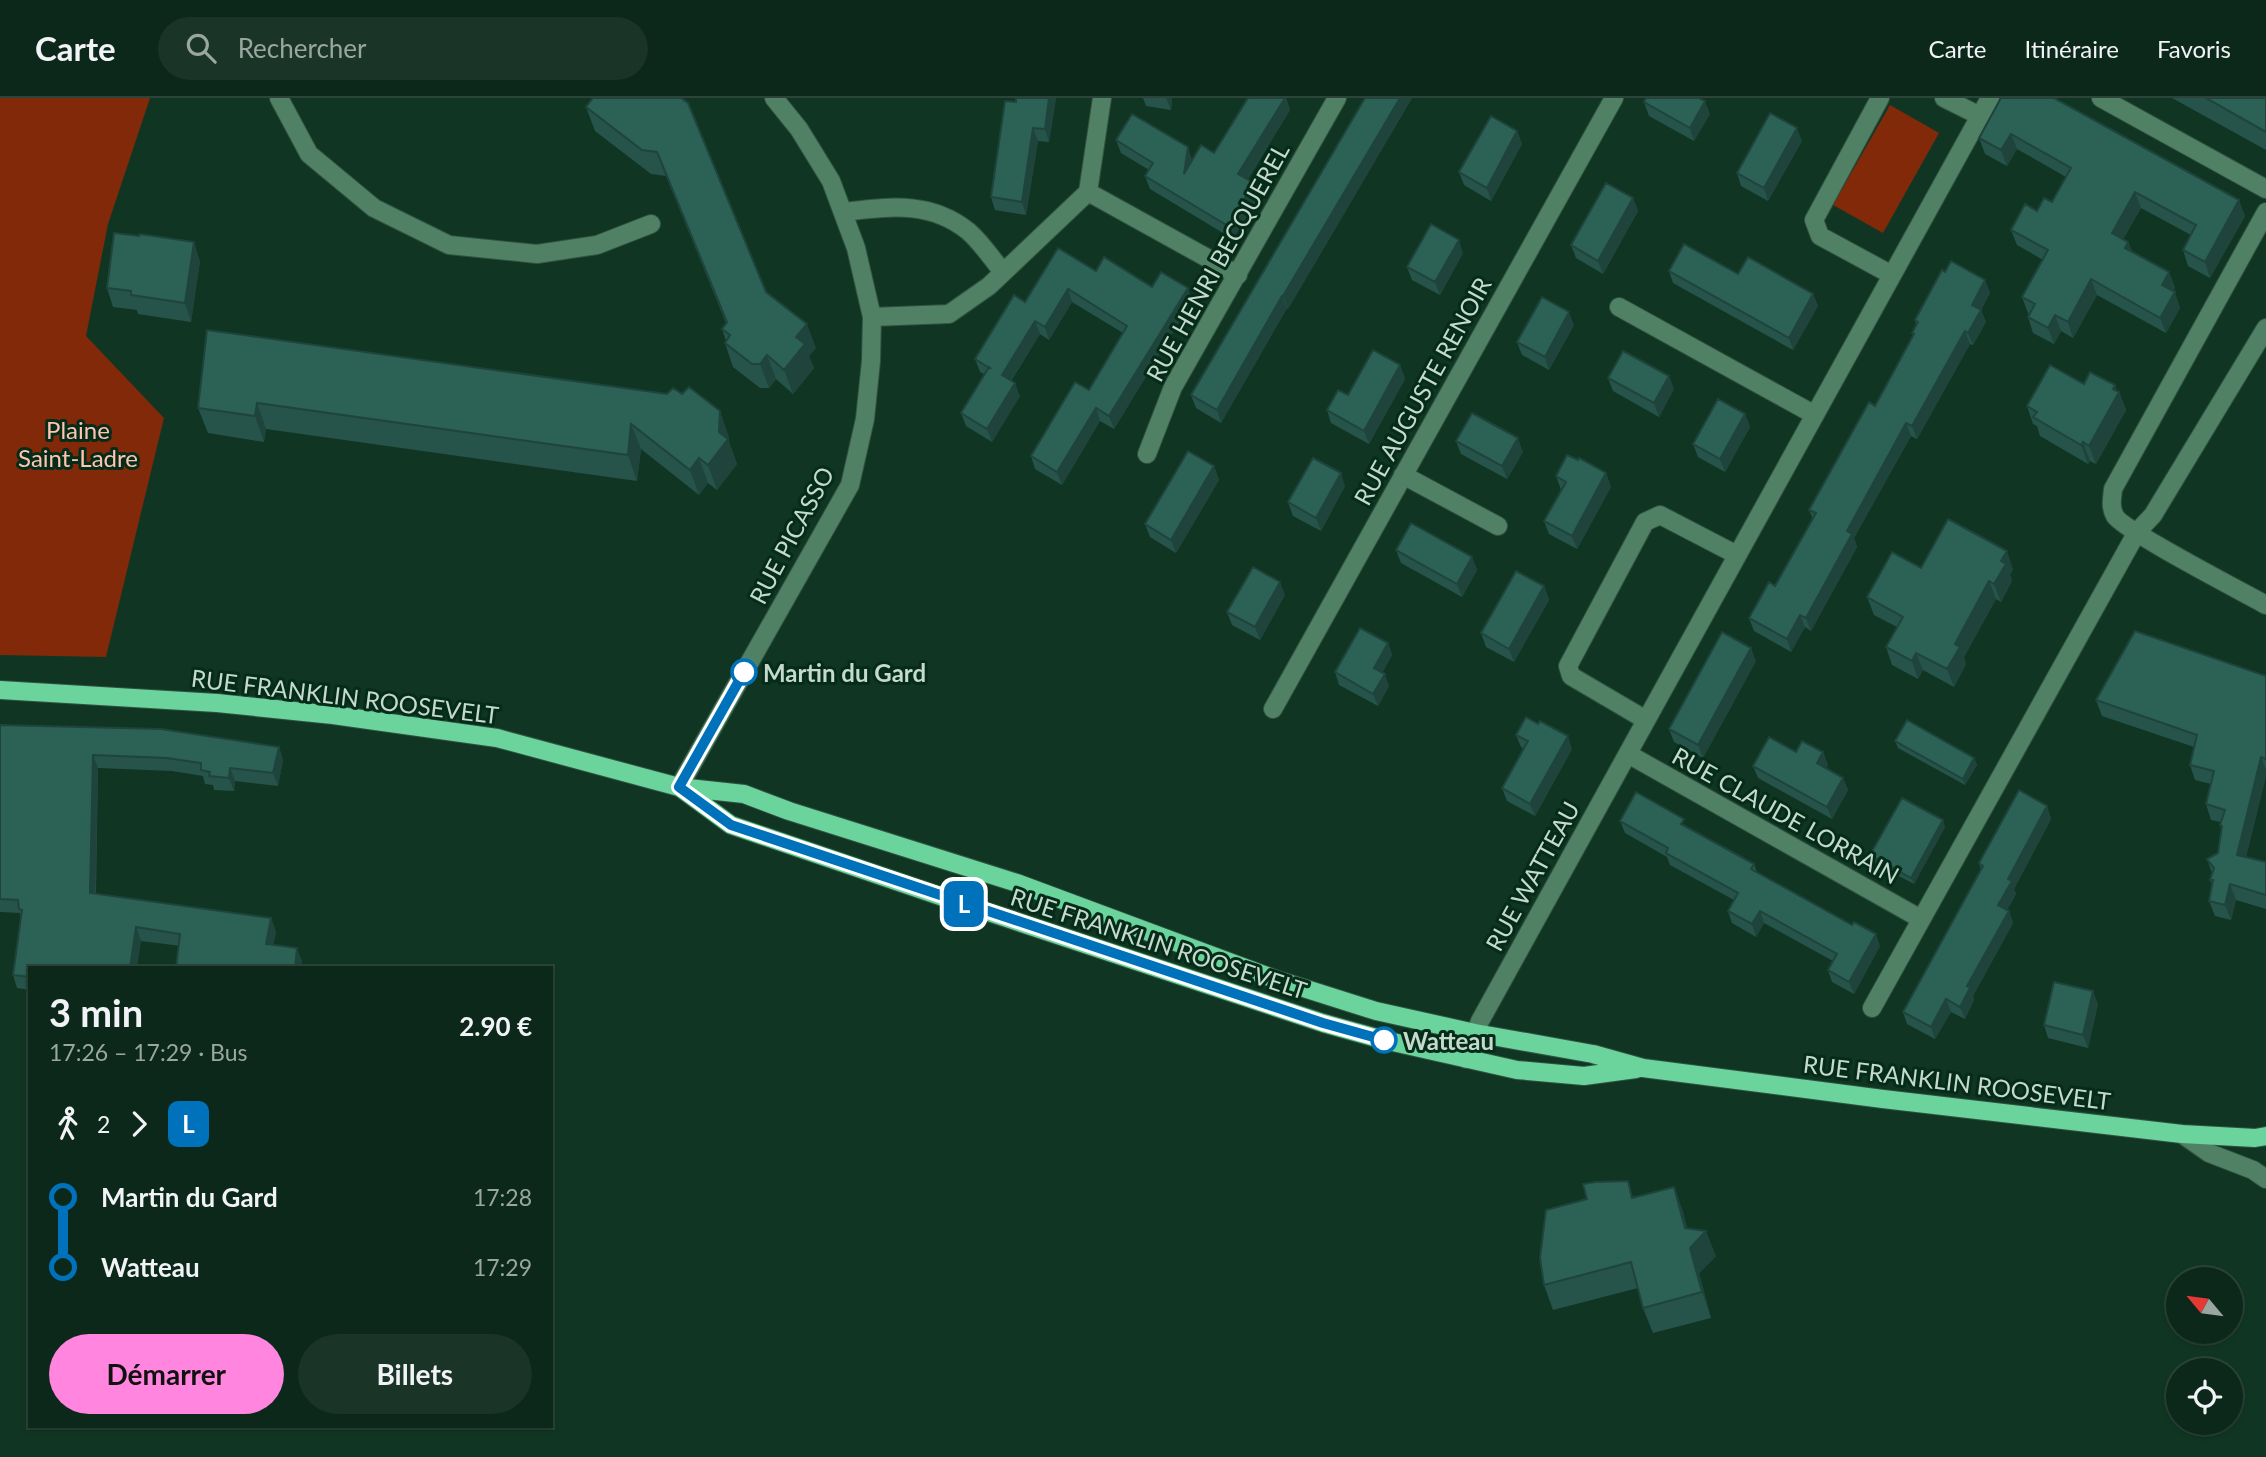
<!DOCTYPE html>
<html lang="fr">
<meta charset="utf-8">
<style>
:root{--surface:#0c281a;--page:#1a3427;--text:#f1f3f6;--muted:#9aa6a2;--line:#2c4439;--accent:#ff85de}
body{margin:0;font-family:Lato,sans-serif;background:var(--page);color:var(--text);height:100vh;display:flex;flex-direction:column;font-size:26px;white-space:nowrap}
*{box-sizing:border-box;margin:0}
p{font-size:23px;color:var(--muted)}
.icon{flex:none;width:38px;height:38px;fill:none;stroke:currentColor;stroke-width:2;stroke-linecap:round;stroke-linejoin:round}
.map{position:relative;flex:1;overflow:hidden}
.panel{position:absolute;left:28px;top:868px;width:525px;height:462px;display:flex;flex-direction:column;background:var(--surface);border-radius:0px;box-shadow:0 2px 5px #0004,0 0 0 2px var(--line)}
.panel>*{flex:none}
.badge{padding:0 14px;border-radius:10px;font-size:24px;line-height:46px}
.needle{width:46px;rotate:299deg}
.buttons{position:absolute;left:2166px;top:1169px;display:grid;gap:14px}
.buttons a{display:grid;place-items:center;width:77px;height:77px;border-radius:50%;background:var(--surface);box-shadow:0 2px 5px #0004,0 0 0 2px var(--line);font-size:35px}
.map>.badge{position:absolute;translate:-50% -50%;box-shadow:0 0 0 4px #fff}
.legs{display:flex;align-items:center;gap:10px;height:77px;padding:0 21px;font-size:23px}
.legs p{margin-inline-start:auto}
.headline{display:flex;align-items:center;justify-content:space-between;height:119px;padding:0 21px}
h1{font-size:38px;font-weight:700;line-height:52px}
.button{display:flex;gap:14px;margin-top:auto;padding:14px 21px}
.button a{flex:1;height:80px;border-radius:42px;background:var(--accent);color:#111;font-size:28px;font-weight:700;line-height:80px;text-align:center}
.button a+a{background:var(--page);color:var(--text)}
ul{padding:0 21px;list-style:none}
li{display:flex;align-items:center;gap:24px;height:70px;font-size:26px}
li i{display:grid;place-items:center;width:10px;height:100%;margin:0 9px;background:currentColor}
li i::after{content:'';width:18px;height:18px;margin:-9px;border:5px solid;border-radius:50%;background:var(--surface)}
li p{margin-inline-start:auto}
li:first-child i{background:linear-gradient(#0000 50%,currentColor 0)}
li:last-child i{background:linear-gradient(currentColor 50%,#0000 0)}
header{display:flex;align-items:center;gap:42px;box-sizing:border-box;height:98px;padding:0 35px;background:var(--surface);border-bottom:2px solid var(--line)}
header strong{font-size:33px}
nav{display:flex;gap:38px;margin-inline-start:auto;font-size:24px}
.search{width:490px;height:63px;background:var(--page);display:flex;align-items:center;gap:18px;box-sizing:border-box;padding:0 24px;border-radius:38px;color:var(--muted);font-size:26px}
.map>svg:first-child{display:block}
.green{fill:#812908}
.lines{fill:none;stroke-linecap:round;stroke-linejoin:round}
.minor-casing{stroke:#315342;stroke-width:20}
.major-casing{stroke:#315342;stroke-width:20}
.minor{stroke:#518165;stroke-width:18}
.major{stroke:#6bd49c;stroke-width:18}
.wall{fill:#26534a}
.shaded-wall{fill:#1f443c}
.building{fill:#2c6156;stroke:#1f443c;stroke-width:2}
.line-1-casing{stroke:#fff;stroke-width:16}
.line-1{stroke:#0072bc;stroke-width:10}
.stop-1-dot{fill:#fff;stroke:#0072bc;stroke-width:3.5}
.labels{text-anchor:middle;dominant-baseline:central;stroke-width:6;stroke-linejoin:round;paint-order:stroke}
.street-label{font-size:24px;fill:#c5d9cd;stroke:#052c19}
.park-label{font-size:24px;fill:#ffc4b2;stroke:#052c19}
.stop-label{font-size:24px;font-weight:bold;fill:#c5d9cd;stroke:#052c19;text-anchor:start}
</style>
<header>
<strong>Carte</strong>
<div class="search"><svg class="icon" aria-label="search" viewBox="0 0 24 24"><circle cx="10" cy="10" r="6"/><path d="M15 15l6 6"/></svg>Rechercher</div>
<nav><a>Carte</a><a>Itinéraire</a><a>Favoris</a></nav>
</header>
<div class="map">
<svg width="2266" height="1359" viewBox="0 0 2266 1359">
<rect width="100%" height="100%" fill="#103623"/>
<path class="green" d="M0,0H150L108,126L86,238L164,320L106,559L0,557Z
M1890,7L1939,35L1883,135L1833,107Z"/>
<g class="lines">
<defs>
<path id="minor" d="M279,0L309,56L374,110L449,147L537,156L597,147L651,126
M1880,0L1814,122L1820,138L1892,177
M1944,0L1980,18
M2101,0L2266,91
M1088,94L1238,177
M843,114C889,109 929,102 968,133C981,144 992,161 1003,174
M2266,114L2113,391C2112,401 2110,409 2115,418C2123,432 2243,494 2266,507
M1619,209L1815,317
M872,219L949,216L989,188L1088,94L1102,0
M1147,356L1173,289L1337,0
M1403,377L1498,428
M1273,611L1614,0
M1646,622L1571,578L1568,568L1645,424L1660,417L1737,457
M1628,656L1921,821
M679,689L850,387L865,321L871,263L872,219L856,150L831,83L799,31L774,0
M1872,910L2137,434L2153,417L2266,230
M1466,961L1480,923L1990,0
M2182,1036L2209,1055L2253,1072L2266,1081"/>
<path id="major" d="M0,592L217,605L333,617L497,640L679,689L744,696L789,713L1017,785L1275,881L1376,913L1475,935L1593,956L1643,970L1883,1001L2182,1036L2255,1040L2266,1038
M682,691L731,727L937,797L1323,925L1384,942L1517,972L1584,978L1636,971"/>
</defs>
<use href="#minor" class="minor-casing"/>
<use href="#major" class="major-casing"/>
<use href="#minor" class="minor"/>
<use href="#major" class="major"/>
</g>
<path class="wall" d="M681,0L766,194L816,250L809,258L814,270L793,296L776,281L769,290H760L733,269L725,245L726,243L722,231L726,225L666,78L651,76L595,33L586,9Z
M1016,0H1056L1049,44L1038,43L1026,117L995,112L991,99Z
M1143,0H1172L1171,12L1146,8Z
M1248,0H1286L1290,12L1248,81L1259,98L1233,141L1150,91L1145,78L1149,72L1121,55L1116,42L1192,62L1214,55Z
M1365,0H1412L1288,211L1287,210L1221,325L1196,310L1191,297Z
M2001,0L2245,118L2210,180L2188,168L2183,152L2191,137L2141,110L2123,141L2128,144L2132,153L2169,174L2175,190L2173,193L2180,210L2166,235L2097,197L2073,240L2061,233L2054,246L2033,235L2028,219L2029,216L2028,215L2022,199L2043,162L2017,147L2011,132L2037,113L2052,104L2066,79L2017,51L2007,68L1985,56L1979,40Z
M2172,0H2266V52Z
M1644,4L1710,16L1694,43L1649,18Z
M1517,33L1522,46L1491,103L1464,87L1459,74Z
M1802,43L1768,103L1741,88L1737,75Z
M1633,100L1638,113L1603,176L1576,160L1571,147Z
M1463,155L1440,197L1412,182L1407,169Z
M200,163L191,224L138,216L137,212L113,209L107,190Z
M1096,173L1152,189L1188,190L1192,203L1114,331L1100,323L1062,387L1035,371L1031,358L1089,292L1123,235L1072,204L1049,242L1040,236L1011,283L1020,298L992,344L966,328L961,315L984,276L980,274L975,261L1025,204Z
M1669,173L1738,176L1813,196L1818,208L1793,252L1673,185Z
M1945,174L1985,182L1990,195L1981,212L1986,224L1973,247L1970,246L1917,341L1911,338L1854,440L1857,449L1811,533L1805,529L1791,554L1754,533L1749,520L1775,488L1813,421L1809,412L1875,308L1913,239L1912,235L1916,227L1915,222Z
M1574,227L1549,272L1522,257L1517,244Z
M207,232L729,339V344L737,366L717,392L708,385L699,397L641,351L637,383L266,331L264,344L208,335L198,310Z
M1400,267L1405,281L1369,346L1331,325L1327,312Z
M1608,280L1674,291L1659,319L1613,293Z
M2084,286L2115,287L2116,293L2119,294L2126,312L2096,366L2090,363L2088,366L2040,338L2037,328L2033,326L2027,308Z
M1745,316L1750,329L1725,374L1698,359L1693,346Z
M1456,343L1523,354L1507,381L1461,356Z
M1578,362L1606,375L1611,389L1577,451L1549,436L1544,423L1561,392L1556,378Z
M1214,368L1219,382L1176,455L1150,439L1145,426Z
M1345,388L1321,433L1293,418L1288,404Z
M1396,452L1472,459L1477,472L1462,499L1401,465Z
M2013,471L2010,477L2012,483L2001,504L1996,501L1964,559L1966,566L1954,589L1923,572L1918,581L1892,567L1886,549L1897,529L1874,517L1867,499Z
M1544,488L1549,502L1514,564L1486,549L1481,535Z
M1285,497L1260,542L1232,527L1227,514Z
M1388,545L1392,557L1382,575L1389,588L1378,608L1339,587L1335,574Z
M1756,563L1703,660L1674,644L1669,631Z
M2266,578V678L2246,759L2266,764V811L2236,802L2231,822L2215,818L2209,803L2212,787L2210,782L2212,775L2207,761L2218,755L2222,731L2220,727L2221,724L2211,722L2206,706L2211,686L2195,682L2190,667L2194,649L2102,618L2096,602Z
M1538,626L1572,651L1535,718L1507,703L1502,690L1524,651L1521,649L1516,637Z
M0,627L279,649L283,662L278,688L235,683L234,693L214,692L213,687L205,686L203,678L172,673L98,670L96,796L271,820L276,834L273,847L302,863L141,843L30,870V892L17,890L13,877L21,818L20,815L0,814Z
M1895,643L1974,660L1977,667L1965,687L1898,650Z
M1796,654H1823L1828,667L1826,670L1843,680L1848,692L1832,721L1758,680L1753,668Z
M2047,708L2051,721L2014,791L2016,796L2007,812L2009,813L2013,825L1973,898L1974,902L1965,921L1951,914L1935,941L1907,926L1903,914L1981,771L1979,765Z
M1620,723L1687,729L1754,766L1757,774L1880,848L1854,896L1832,884L1828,872L1833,863L1764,825L1756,839L1732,825L1728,813L1734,802L1670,767L1667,759L1625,735Z
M1945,729L1914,786L1872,764L1870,757Z
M2098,906L2088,950L2048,940L2044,927Z
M1674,1089L1683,1114L1687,1131L1716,1158L1699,1175L1711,1220L1653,1235L1643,1210L1638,1190L1553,1212L1544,1187L1634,1099Z"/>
<path class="shaded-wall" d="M1049,0H1056L1049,44L1045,31Z
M1166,0H1172L1171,12Z
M1285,0L1290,12L1243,88L1238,76Z
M1400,0H1412L1288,211L1283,198Z
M1705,3L1710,16L1694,43L1690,30Z
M1033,30L1038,43L1026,117L1022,104Z
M1797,30L1802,43L1768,103L1764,90Z
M1517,33L1522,46L1491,103L1487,90Z
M2011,36L2017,51L2007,68L2001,52Z
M1188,49L1192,62L1184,76Z
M1254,85L1259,98L1233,141L1228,128Z
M2135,94L2141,110L2118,151L2112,135Z
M1633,100L1638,113L1603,176L1598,163Z
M2239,102L2245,118L2210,180L2205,164Z
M1459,142L1463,155L1440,197L1435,184Z
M194,144L200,163L191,224L185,205Z
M2128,144L2134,160L2125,150Z
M2169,174L2175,190L2168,203L2162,187Z
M2091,181L2097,197L2073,240L2068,224Z
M1985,182L1990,195L1977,219L1972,207Z
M1188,190L1192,203L1114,331L1109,318Z
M1068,191L1072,204L1049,242L1045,229Z
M2175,194L2180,210L2166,235L2160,220Z
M1813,196L1818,208L1793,252L1789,240Z
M1282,198L1287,210L1221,325L1217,312Z
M1981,212L1986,224L1973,247L1968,235Z
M1569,214L1574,227L1549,272L1545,259Z
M2055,217L2061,233L2054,246L2048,230Z
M1035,223L1040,236L1006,290L1002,277Z
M807,226L816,250L809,258L814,270L793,296L784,272L796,239Z
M1965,233L1970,246L1917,341L1912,328Z
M767,257L776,281L769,290L760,266Z
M1400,267L1405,281L1369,346L1364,333Z
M1669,278L1674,291L1659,319L1654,305Z
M1015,285L1020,298L992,344L987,331Z
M2115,287L2118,296L2119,294L2126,312L2096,366L2089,348Z
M257,305L266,331L264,344L255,318Z
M1096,310L1100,323L1062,387L1057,374Z
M720,313L729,339V344L737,366L717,392L708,367L719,334Z
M1745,316L1750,329L1725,374L1720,361Z
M1906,325L1911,338L1854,440L1857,449L1811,533L1806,520L1847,433Z
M631,326L641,351L637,383L628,357Z
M1518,340L1523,354L1507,381L1502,368Z
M2083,344L2090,363L2088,366L2081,347Z
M699,360L708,385L699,397L690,372Z
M1214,368L1219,382L1176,455L1171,442Z
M1341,375L1345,388L1321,433L1316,420Z
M1606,375L1611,389L1577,451L1572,438Z
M2007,453L2013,471L2010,477L2012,483L2001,504L1994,486L2001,463Z
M1472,459L1477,472L1462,499L1457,486Z
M1989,483L1996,501L1964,559L1966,566L1954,589L1947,571L1955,546Z
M1280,484L1285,497L1260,542L1255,529Z
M1544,488L1549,502L1514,564L1509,551Z
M1800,517L1805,529L1791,554L1787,541Z
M1388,545L1392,557L1378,582L1374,570Z
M1751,550L1756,563L1703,660L1698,647Z
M1916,555L1923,572L1918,581L1912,563Z
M1385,576L1389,588L1378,608L1373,596Z
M1568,638L1572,651L1535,718L1530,706Z
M279,649L283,662L278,688L273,675Z
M1823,654L1828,667L1822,678L1817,665Z
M93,657L98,670L95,808L90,795Z
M2261,659L2266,672V678L2243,772L2237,757Z
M1974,660L1977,667L1965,687L1963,681Z
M230,670L235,683L234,693L229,680Z
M1843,680L1848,692L1832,721L1827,709Z
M2047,708L2051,721L2014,791L2016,796L2003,819L1998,807L2008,781Z
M1943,722L1945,729L1914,786L1911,780Z
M2230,786L2236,802L2231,822L2225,807Z
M1760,813L1764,825L1756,839L1752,826Z
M2009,813L2013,825L1973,898L1974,902L1965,921L1960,909L1967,888Z
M271,820L276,834L271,860L266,846Z
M136,829L141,843L137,870H130Z
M1876,836L1880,848L1854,896L1849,884Z
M297,850L302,863L301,870H295Z
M2093,893L2098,906L2088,950L2083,937Z
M1946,901L1951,914L1935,941L1931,929Z
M1674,1089L1683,1114L1692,1148L1706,1133L1716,1158L1699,1175L1711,1220L1702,1194Z"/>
<path class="building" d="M593,0H681L688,5L766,194L807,226L796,239L805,246L784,272L767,257L760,266H752L725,245L730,237L722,231L727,224L657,54L642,52L586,9Z
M1016,0H1049L1045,31L1033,30L1022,104L991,99L1005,3L1016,4Z
M1248,0H1285L1238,76L1254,85L1228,128L1145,78L1153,65L1116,42L1132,16L1188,49L1184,76L1201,47L1214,55Z
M1365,0H1400L1283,198H1282L1217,312L1191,297Z
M1646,0H1699L1705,3L1690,30L1644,4Z
M2001,0H2054L2239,102L2205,164L2183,152L2196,127L2135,94L2112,135L2128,144L2125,150L2169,174L2162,187L2175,194L2160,220L2091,181L2068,224L2055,217L2048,230L2028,219L2035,206L2022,199L2048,152L2011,132L2025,106L2037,113L2044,100L2052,104L2071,70L2011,36L2001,52L1979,40Z
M2206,0H2266V34Z
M1770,15L1797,30L1764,90L1737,75Z
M1491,18L1517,33L1487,90L1459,74Z
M1606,85L1633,100L1598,163L1571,147Z
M1431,126L1459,142L1435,184L1407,169Z
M114,135L139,138L140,136L194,144L185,205L131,197V193L107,190Z
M1684,146L1738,176L1748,159L1813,196L1789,240L1669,173Z
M1058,150L1096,173L1104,159L1152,189L1161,174L1188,190L1109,318L1096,310L1057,374L1031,358L1075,284L1089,292L1127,228L1068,191L1045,229L1035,223L1002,277L1015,285L987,331L961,315L989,269L991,271L975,261L1014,197L1025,204Z
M1951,163L1985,182L1972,207L1981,212L1968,235L1965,233L1912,328L1906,325L1847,433L1852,436L1806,520L1800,517L1787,541L1749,520L1769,484L1775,488L1816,415L1809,412L1869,304L1875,308L1914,236L1912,235L1918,224L1915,222L1942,172L1945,174Z
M1542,199L1569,214L1545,259L1517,244Z
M207,232L667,296L673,290L682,296L689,289L720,313L719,334L728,341L708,367L699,360L690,372L631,326L628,357L257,305L255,318L198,310Z
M1373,252L1400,267L1364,333L1327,312L1338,292L1348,297Z
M1623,253L1669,278L1654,305L1608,280Z
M2050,267L2084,286L2090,274L2115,287L2113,291L2119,294L2089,348L2083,344L2081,347L2033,319L2037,314L2027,308Z
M1718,301L1745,316L1720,361L1693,346Z
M1472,315L1518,340L1502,368L1456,343Z
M1188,353L1214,368L1171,442L1145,426Z
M1567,357L1578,362L1579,360L1606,375L1572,438L1544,423L1566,384L1556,378Z
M1313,360L1341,375L1316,420L1288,404Z
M1948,421L2007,453L2001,463L2006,466L1994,486L1989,483L1955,546L1960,549L1947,571L1916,555L1912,563L1886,549L1903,519L1867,499L1892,454L1921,470Z
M1411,425L1472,459L1457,486L1396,452Z
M1253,469L1280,484L1255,529L1227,514Z
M1516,473L1544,488L1509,551L1481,535Z
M1360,530L1388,545L1374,570L1385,576L1373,596L1335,574Z
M2135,533L2266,578V661L2261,659L2237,757L2266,764V797L2230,786L2225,807L2209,803L2213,782H2210L2214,770L2207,761L2218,755L2222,728L2220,727L2225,712L2206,706L2214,673L2190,667L2197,637L2096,602Z
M1722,534L1751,550L1698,647L1669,631Z
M1526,619L1538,626L1540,623L1568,638L1530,706L1502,690L1528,643L1516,637Z
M1907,622L1974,660L1963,681L1895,643Z
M0,627L161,631L279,649L273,675L230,670L229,680L209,678L210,674L201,672V665L167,660L93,657L90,795L271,820L266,846L297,850L295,870H176L180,836L136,829L130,870H30V879L13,877L22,812L19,811L18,802L0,801Z
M1769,639L1796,654L1802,643L1823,654L1817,665L1843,680L1827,709L1753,668Z
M2019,692L2047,708L2008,781L2012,783L1998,807L2009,813L1967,888L1970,890L1960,909L1946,901L1931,929L1903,914L1983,768L1979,765Z
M1636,694L1684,721L1681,726L1754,766L1751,771L1852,827L1854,824L1876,836L1849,884L1828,872L1837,856L1760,813L1752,826L1728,813L1738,795L1666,755L1668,750L1620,723Z
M1902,700L1943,722L1911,780L1870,757Z
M2054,884L2093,893L2083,937L2044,927Z
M1628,1083L1632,1100L1674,1089L1685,1130L1706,1133L1690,1150L1702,1194L1643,1210L1631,1164L1544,1187L1540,1160L1546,1112L1587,1101L1583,1086L1596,1084Z"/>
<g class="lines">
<defs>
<path id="line-1" d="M744,574L679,689L731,727L1323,925L1384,942"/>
</defs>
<use href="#line-1" class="line-1-casing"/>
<use href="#line-1" class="line-1"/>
</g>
<g class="stop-1-dot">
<circle cx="744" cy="574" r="12"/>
<circle cx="1384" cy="942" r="12"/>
</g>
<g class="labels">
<g class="street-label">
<text transform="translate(1217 164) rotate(-61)">RUE HENRI BECQUEREL</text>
<text transform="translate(1422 293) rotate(-61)">RUE AUGUSTE RENOIR</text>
<text transform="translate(791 437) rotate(-62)">RUE PICASSO</text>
<text transform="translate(345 598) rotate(7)">RUE FRANKLIN ROOSEVELT</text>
<text transform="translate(1786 717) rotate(29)">RUE CLAUDE LORRAIN</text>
<text transform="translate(1532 778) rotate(-61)">RUE WATTEAU</text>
<text transform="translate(1159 845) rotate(18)">RUE FRANKLIN ROOSEVELT</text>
<text transform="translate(1957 984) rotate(7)">RUE FRANKLIN ROOSEVELT</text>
</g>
<g class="park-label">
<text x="78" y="331">Plaine<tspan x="78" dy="28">Saint-Ladre</tspan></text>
</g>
<g class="stop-label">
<text x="763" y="574">Martin du Gard</text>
<text x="1403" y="942">Watteau</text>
</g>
</g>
</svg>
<div class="buttons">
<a><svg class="needle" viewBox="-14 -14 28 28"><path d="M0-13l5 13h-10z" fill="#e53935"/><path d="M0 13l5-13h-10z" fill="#9aa6a2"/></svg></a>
<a><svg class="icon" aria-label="locate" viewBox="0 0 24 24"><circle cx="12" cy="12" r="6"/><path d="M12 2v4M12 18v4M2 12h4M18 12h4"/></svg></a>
</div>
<b class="badge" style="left:964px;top:806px;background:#0072bc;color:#fff">L</b>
<section class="panel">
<div class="headline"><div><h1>3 min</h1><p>17:26 – 17:29 · Bus</p></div><b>2.90 €</b></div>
<div class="legs"><svg class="icon" aria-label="walk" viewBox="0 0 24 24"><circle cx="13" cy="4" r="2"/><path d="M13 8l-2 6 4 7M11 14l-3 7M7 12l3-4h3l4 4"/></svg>2<svg class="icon" aria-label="forward" viewBox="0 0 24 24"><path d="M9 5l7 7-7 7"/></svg><b class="badge" style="background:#0072bc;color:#fff">L</b></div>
<ul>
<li><i style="color:#0072bc"></i><b>Martin du Gard</b><p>17:28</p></li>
<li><i style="color:#0072bc"></i><b>Watteau</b><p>17:29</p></li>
</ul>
<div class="button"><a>Démarrer</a><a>Billets</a></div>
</section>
</div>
